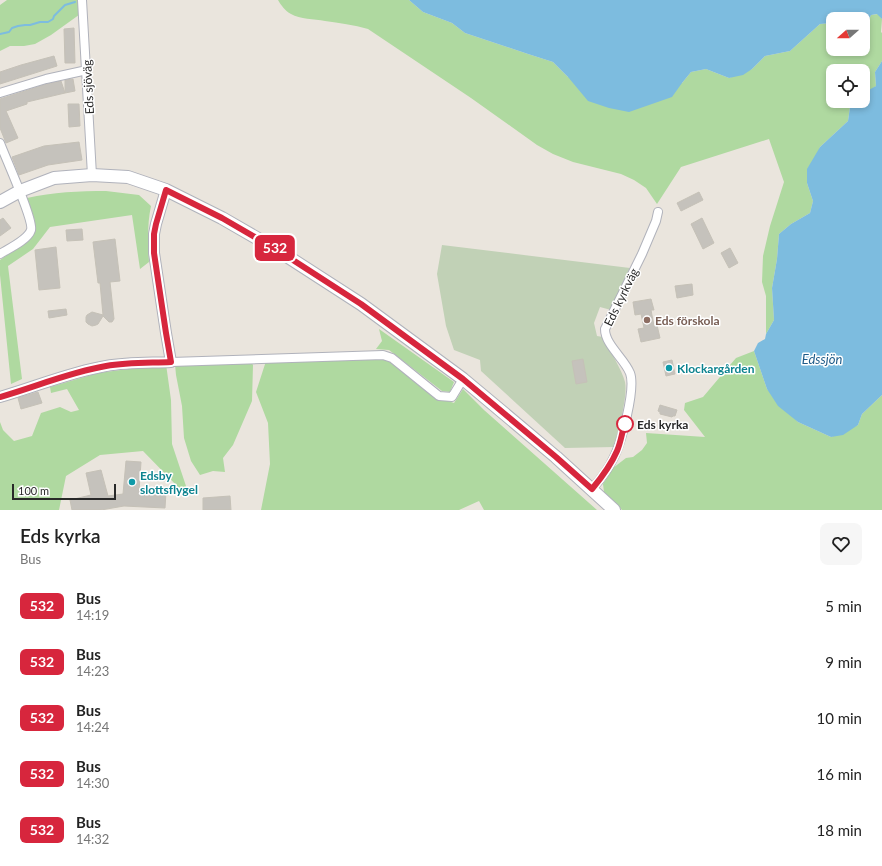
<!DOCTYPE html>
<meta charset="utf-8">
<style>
:root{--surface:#fff;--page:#f6f6f6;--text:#222;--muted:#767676}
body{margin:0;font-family:Lato,sans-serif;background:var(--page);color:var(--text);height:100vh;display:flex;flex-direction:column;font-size:15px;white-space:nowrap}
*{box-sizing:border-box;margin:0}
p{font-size:13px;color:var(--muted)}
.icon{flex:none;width:22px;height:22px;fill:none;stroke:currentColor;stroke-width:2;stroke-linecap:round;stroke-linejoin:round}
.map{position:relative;height:510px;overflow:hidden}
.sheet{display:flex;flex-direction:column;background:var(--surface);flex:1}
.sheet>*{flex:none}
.badge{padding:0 8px;border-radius:6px;font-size:14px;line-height:26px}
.needle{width:26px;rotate:249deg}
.tools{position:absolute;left:826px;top:12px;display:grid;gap:8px}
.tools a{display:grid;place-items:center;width:44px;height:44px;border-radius:8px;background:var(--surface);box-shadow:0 2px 6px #0003;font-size:20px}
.scale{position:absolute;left:12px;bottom:10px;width:104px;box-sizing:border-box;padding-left:4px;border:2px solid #292929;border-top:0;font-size:11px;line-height:14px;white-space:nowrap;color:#292929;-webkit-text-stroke:3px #fff;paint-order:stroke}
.map>.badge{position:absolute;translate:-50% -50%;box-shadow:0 0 0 2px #fff}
.round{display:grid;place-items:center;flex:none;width:42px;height:42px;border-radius:8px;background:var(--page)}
.headline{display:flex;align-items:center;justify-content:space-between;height:68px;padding:0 20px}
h1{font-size:19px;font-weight:600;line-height:30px}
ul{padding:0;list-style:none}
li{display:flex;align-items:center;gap:12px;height:56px;padding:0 20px}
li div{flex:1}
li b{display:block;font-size:15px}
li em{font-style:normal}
li .badge{min-width:44px;font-weight:700;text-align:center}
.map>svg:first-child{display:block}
.green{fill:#afd9a0;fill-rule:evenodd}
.cemetery{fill:#c1d1b6}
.water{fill:#7dbcdf}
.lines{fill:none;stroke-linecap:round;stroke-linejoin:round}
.stream{stroke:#7dbcdf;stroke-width:2}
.building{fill:#c5c2bc;stroke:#c5c1b7}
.minor-casing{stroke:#b0b2bb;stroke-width:10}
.tertiary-casing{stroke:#b0b2bb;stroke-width:12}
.secondary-casing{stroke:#b0b2bb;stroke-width:14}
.minor{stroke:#fff;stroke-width:8}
.tertiary{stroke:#fff;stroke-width:10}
.secondary{stroke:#fff;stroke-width:12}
.line-casing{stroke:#fff;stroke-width:9}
.line{stroke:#d7263d;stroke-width:6}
.education-dot{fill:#8d6e63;stroke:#fff;stroke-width:1.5}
.culture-dot{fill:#0f9aa8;stroke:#fff;stroke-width:1.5}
.stop-dot{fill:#fff;stroke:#d7263d;stroke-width:2}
.labels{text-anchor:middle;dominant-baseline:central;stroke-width:3;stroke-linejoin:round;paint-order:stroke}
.street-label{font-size:12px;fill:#292929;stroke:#fff}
.education-label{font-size:12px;font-weight:bold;fill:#785e54;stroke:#fff;text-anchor:start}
.culture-label{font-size:12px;font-weight:bold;fill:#0d838f;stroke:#fff;text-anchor:start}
.stop-label{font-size:12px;font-weight:bold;fill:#292929;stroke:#fff;text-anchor:start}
.water-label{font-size:13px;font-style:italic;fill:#1e5b89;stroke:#fff}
</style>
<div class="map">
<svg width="882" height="510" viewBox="0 0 882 510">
<rect width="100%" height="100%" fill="#eae5dd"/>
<path class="green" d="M7,0H81L83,12L51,35L35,44L24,46H10L0,51V5Z
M278,0H409L423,12L452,23L465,33L528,54L553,62L568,77L682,83L691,72L706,69L729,78L752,69L765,56L790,51L820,24L833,23V49H863V25H866L871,15L878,14L882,19L881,32L882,33V61L875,72L876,86L872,89L869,98L850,107L848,121L820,147L807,183L813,201L810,213L791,224L779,234L777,259L772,288L774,320L766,334V296L762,282L763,256L770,226L784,182L769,139L681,167L657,204L646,188L634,180L621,174L573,162L553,154L537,145L471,98L368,29C354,25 339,23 325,21C314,19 300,19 291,14C285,11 281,5 278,0ZM833,71H863V101H833Z
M106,191L139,195L151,206C147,225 148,243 149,262L140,269L132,215L50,227L33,249L8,266L22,379L11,384L0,275V260L30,239L35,230V221L27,198C53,192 79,191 106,191Z
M379,329L454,382L450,392L442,391L389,350L376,349L382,341Z
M754,351L767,389L798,422L831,437L858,425L862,414L882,395V510H622L604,492L603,484L613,468L626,458L633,457L642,450L647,443L646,433L705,437L684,410L685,403L703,397L736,358Z
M387,359L439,398L454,403L463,389L484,410L597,510H484L479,501L459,510H261L270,464L268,423L256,392L266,361Z
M251,362L253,365L252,401L233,445L223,458L225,472L213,471L200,475L191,461L184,438L182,406L176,375L175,364Z
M166,364L171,400L172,444L188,492L180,489L143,451L100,455L66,476L59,510H0V422L3,430L14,441L32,436L41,413L60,407L71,412L79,410L67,389L51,393L50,387L98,373Z"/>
<path class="cemetery" d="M442,245L630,268L611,310L600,307L594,323L597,336L603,337C609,349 622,370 625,382C628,397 618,430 614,447L565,448L481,371L480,360L454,350L446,326L437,274Z"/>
<path class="water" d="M409,0H882V19L877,14L871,15L866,25H863V19H833V23L820,24L790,51L765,56L752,69L743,75L729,78L706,69L691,72L682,83L672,97L629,112L609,108L588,101L568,77L553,62L528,54L465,33L452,23L423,12Z
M882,61V395L862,414L858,425L843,435L831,437L798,422L778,406L767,389L754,351L758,343L765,339L766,334L774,320L772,288L777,259L779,234L791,224L810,213L813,201L807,183V169L820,147L848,121L850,107L869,98L867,91L876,86L875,72Z"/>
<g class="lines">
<path class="stream" d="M0,34L9,32L12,28L18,26L25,25H30L40,22H48L53,19L54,16L65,5L75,2"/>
</g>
<path class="building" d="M74,28L75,63H65L64,29Z
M54,56L57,66L0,84V72L21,65Z
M73,79L75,91L65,93V80Z
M61,81L65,93L27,102V104L6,111L18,138L6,143L0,128V99L47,84Z
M68,104H79L80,126L69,127Z
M79,142L82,160L48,165L19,175L12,157L44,146Z
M699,192L703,200L681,211L677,203Z
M3,218L11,228L0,236V220Z
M702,218L714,243L703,249L691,224Z
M82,229L83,240L67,241L66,230Z
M115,239L120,281L110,282L114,319L112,322H109L103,316L98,324L96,325L92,326L88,324L86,322V317L87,315L92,312L103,315L100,283H98L93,242Z
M56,247L60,288L39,290L35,250Z
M730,248L738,263L729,268L721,253Z
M692,284L693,295L677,298L675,286Z
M651,299L654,310H651L654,326L657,325L660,338L641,342L638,329L644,328L641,314L635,315L633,302Z
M66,309L67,315L49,318L48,311Z
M583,359L587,382L576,384L572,361Z
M672,360L675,374L666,376L663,362Z
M38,392L42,403L21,409L18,398Z
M660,405L677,410L675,416H673L672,417L660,414V412L658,411Z
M126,461L141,462L139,491L166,492L165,508L124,506L101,510H72L70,500L91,495L86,473L101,470L108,496L123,494Z
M230,496L231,510H203V498Z"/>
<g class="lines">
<defs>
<path id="minor" d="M82,0L92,175
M0,93L46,79L87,70
M0,143C5,157 34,220 31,230C28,240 8,249 0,254
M171,362L383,355L392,358L439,396L452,397L463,379
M592,489C600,480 608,470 613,459C621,444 636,389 630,373C624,358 605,345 605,329L642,254L656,221L658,212"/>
<path id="tertiary" d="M0,397C35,387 70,372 106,366C128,362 150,363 171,362L166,333L154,253V234L156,224L166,190"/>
<path id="secondary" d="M0,202L20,191L54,178L92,175L128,177L166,190L222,218L279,251L361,304L463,379L556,457L614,510"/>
</defs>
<use href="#minor" class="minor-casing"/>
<use href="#tertiary" class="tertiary-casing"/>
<use href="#secondary" class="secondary-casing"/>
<use href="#minor" class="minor"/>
<use href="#tertiary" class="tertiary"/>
<use href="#secondary" class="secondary"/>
</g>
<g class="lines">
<defs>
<path id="line" d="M0,397C35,387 70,372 106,366C128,362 150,363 171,362L166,333L154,253V234L156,224L166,190L222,218L279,251L361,304L463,379L556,457L592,489C602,477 611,465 617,451C621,442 622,432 625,423"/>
</defs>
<use href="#line" class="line-casing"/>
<use href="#line" class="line"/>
</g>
<circle class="education-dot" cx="647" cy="320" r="4"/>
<g class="culture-dot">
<circle cx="669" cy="368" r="4"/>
<circle cx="132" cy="482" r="4"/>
</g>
<circle class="stop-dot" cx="625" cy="424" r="8"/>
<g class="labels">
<g class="street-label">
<text transform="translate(88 87) rotate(-93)">Eds sjöväg</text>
<text transform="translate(621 297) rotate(-64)">Eds kyrkväg</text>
</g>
<g class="education-label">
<text x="655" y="320">Eds förskola</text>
</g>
<g class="culture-label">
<text x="677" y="368">Klockargården</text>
<text x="140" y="475">Edsby<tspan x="140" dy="14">slottsflygel</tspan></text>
</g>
<g class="stop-label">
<text x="637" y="424">Eds kyrka</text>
</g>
<g class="water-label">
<text x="822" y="359">Edssjön</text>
</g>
</g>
</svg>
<div class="tools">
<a><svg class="needle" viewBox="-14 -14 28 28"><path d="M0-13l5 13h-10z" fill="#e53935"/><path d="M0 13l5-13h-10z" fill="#767676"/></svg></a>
<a><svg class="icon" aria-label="locate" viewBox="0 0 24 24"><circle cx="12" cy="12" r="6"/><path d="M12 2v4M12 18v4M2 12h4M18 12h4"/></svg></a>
</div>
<div class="scale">100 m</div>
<b class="badge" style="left:275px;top:248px;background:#d7263d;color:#fff">532</b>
</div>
<section class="sheet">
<div class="headline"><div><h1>Eds kyrka</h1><p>Bus</p></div><a class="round"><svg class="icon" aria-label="heart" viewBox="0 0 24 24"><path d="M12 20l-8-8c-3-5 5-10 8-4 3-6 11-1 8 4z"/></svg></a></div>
<ul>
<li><span class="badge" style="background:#d7263d;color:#fff">532</span><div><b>Bus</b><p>14:19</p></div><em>5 min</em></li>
<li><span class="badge" style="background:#d7263d;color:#fff">532</span><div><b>Bus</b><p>14:23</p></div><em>9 min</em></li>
<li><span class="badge" style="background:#d7263d;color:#fff">532</span><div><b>Bus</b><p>14:24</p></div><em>10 min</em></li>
<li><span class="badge" style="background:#d7263d;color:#fff">532</span><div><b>Bus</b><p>14:30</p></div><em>16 min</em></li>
<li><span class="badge" style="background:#d7263d;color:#fff">532</span><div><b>Bus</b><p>14:32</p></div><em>18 min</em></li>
</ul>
</section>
